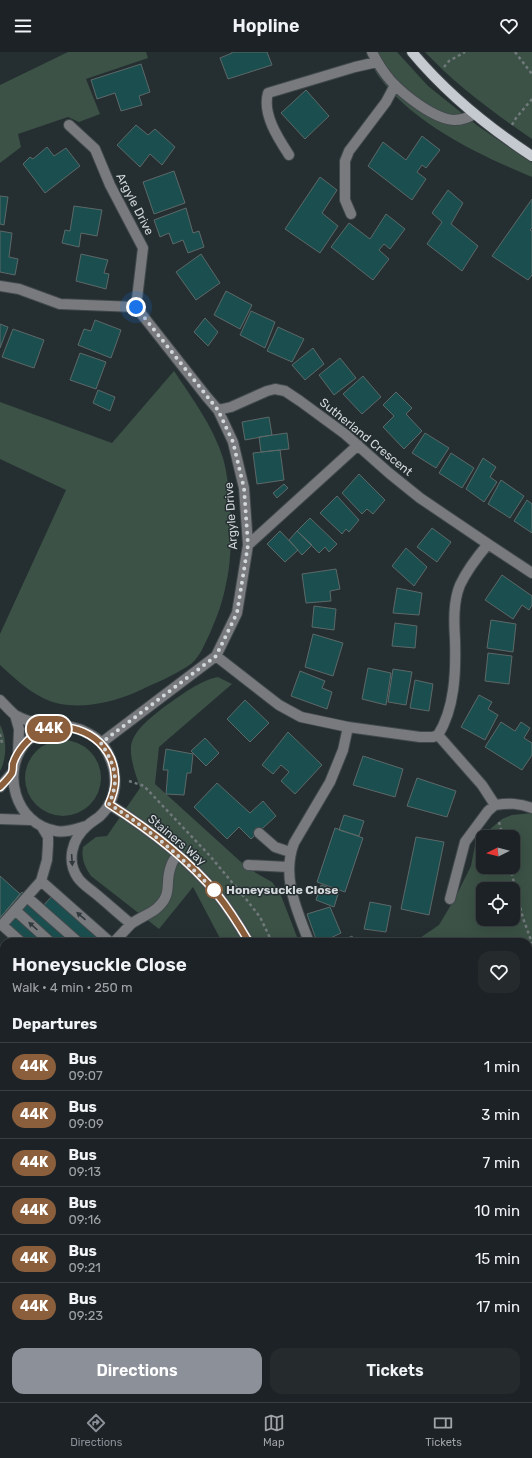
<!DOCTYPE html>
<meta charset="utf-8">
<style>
:root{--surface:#1c2225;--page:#252a2d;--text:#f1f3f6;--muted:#a0a4a7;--line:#3a3f42;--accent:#8c9099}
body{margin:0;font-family:Rubik,sans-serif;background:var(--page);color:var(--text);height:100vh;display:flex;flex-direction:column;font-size:15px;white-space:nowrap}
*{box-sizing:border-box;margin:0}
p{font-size:13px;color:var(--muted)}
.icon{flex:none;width:22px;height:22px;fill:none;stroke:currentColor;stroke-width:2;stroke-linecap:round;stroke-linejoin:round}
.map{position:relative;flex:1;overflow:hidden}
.drawer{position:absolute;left:0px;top:886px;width:532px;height:464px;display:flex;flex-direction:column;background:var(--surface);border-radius:12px 12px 0 0;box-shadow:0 4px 16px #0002,0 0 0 1px var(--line)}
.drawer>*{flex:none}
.badge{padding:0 8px;border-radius:13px;font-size:14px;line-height:26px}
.needle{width:26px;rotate:264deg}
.buttons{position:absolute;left:476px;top:778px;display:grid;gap:8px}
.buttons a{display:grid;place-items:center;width:44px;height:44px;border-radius:8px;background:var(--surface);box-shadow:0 4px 16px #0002,0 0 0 1px var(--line);font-size:20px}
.you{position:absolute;width:20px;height:20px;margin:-10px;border:3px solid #fff;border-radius:50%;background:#1a73e8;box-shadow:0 0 0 6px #1a73e833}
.map>.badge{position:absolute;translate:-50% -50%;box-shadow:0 0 0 2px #fff}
h2{padding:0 12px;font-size:15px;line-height:36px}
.round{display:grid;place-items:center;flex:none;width:42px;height:42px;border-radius:12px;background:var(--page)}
.headline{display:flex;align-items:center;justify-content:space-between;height:68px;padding:0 12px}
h1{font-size:19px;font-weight:600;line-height:30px}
.primary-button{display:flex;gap:8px;margin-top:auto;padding:8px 12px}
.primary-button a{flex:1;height:46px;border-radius:12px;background:var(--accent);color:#fff;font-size:16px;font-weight:600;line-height:46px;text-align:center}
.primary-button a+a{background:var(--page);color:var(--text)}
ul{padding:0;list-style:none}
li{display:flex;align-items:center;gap:12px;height:48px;padding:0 12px;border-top:1px solid var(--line)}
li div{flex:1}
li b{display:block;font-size:15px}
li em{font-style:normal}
li .badge{min-width:44px;font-weight:700;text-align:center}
header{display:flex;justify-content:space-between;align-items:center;height:52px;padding:0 12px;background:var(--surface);font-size:18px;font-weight:600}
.dock{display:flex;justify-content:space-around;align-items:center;height:56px;border-top:1px solid var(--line);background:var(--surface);font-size:11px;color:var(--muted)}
.dock a{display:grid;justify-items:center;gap:2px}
.dock .selected{color:var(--accent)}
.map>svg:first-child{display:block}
.green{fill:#3c5246;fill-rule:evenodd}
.building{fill:#1b4f4f;stroke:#5d6868}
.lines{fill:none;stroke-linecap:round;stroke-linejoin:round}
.minor-casing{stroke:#41494c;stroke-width:12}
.major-casing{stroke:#41494c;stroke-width:12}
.highway-casing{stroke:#41494c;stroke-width:14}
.path{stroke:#72797c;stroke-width:2.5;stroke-dasharray:3 3;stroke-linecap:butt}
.minor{stroke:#787a7e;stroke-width:10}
.major{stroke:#c5c9d0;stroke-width:10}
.highway{stroke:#e3e8f1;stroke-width:12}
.oneway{fill:#31393d}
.line-casing{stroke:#fff;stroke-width:9}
.line{stroke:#8b5e3c;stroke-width:6}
.walk{stroke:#d2d7da;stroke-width:4;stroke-dasharray:0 7.2}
.stop-dot{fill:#fff;stroke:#8b5e3c;stroke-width:2}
.labels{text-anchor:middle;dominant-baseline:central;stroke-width:3;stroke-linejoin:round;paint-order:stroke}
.street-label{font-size:12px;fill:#d2d7da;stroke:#252e31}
.stop-label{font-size:12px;font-weight:bold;fill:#d2d7da;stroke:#252e31;text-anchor:start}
</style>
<header><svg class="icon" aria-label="menu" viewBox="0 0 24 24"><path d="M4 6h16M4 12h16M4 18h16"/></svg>Hopline<svg class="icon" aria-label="heart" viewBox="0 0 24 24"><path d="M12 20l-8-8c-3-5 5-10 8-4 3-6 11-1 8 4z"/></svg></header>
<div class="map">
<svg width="532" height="1350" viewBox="0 0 532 1350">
<rect width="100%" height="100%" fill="#252e31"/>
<path class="green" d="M68,0H146L148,6L86,27L100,62L79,70L68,65L18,82L21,95L0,111V33Z
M368,0H397L428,34L478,74L532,111V125C479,103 411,71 377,22C373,16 371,7 368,0Z
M425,0H532V87C494,61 456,33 425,0Z
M174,319C192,346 213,374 223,406C232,438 234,500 226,532C223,549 217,565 210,581C205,591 200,605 191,612C174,624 153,632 134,641C108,652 70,660 43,646C27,638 13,625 0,613V582L66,438L0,407V350L112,391Z
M218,625L232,632L159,695L155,732L241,810L256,821L272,830L280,841L299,890H222L193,835L159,877L91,824C85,815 81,807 83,795L96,785L107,784L140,736C136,723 130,708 131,694C132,686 138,678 143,673C156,660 185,639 201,631C207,628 212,626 218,625Z
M0,673C7,685 7,707 0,719Z
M25 726a38 38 0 1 1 76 0a38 38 0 1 1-76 0Z
M532,761V1084L528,1085V890H414L439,873L455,846L471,814L475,793L489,778L502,767L512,763ZM483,785H513V815H483ZM483,837H513V867H483Z
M0,914L4,917V1000L0,1002Z
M0,1009L4,1011V1150L0,1147Z
M268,1346H482L487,1350H274Z"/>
<path class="building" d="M232,0H267L272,13L228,27L220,6L232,1Z
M141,12L150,40L139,44L142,53L121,59L115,41L97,47L91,28Z
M306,38L329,64L305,87L281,61Z
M136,73L148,83L155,77L175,95L162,113L150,102L140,115L117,93Z
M422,84L440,98L426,116L422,113L417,120L426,127L412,148L368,114L383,90L406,108Z
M47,95L54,104L66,96L80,114L45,141L23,112L30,105L33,107Z
M174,119L185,151L154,162L143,130Z
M320,125L337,138L322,161L338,174L320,201L285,177Z
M448,138L463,151L451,172L478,194L462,219L427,192L442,170L432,161Z
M0,144L8,145L4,173L0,172Z
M532,147V176L530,178L532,179V223L528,228L492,204Z
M74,154L102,158L97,184L81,181L79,195L62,191L65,178L70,179Z
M186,156L193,181L199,179L204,195L188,201L183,188L173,192L169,181L160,185L154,168Z
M386,162L405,177L390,197L384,192L379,198L389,207L373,228L331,195L349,171L370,187Z
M0,179L12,181L9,205L18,207L15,223L0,220Z
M81,202L108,208L104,221L109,222L106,237L76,229Z
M201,202L220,231L196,248L176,220Z
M226,239L252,253L240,277L214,263Z
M251,259L275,270L265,296L240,283Z
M205,266L218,280L208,294L194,280Z
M95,268L121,278L111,306L78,293L84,277L91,279Z
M0,272L8,275L0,296Z
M278,275L304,287L292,310L267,299Z
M13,277L44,288L34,316L2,305Z
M313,296L324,312L305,328L292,313Z
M80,301L106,310L96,337L70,328Z
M340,306L356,326L334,343L319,323Z
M363,324L381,345L362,362L343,342Z
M98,338L115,345L110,359L93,351Z
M396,340L412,356L406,362L422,379L404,397L383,375L394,364L383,353Z
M269,365L272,383L245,388L242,370Z
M287,381L289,397L261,400L259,385Z
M425,381L449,396L436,416L412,401Z
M280,398L284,428L257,432L253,401Z
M451,401L474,416L462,436L439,421Z
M483,406L496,415L490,425L497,430L484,450L466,437Z
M359,422L385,448L373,462L367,457L362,462L342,441Z
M501,428L524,444L510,466L488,452Z
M284,432L288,436L277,446L273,441Z
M337,444L359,468L349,480L346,477L342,482L320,461Z
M527,448L532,452V481L514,469Z
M310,466L337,492L329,500L325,495L319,501L297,479Z
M432,476L451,490L437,510L417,495Z
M280,479L298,498L285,510L267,492Z
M297,479L312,493L302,503L289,488Z
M406,496L427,515L414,534L392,514Z
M336,517L340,537L330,539L331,549L306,551L302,522Z
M502,523L532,544V553L529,558L522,553L513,567L485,548Z
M397,536L422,541L419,563L393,561Z
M314,554L336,557L334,578L312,575Z
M491,568L516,572L513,600L487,596Z
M395,571L417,574L415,596L392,594Z
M313,582L343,591L333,624L305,615Z
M488,601L512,604L509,632L485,629Z
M368,616L391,621L386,653L362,647Z
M393,617L412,620L406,653L388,650Z
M300,619L325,629L322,636L332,640L327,657L291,644Z
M415,628L433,632L429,659L410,656Z
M479,643L492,650L488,657L498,663L485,688L461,675Z
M245,648L269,671L250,690L227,667Z
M501,670L515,679L521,670L530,676L524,686L532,691V703L522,718L485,695Z
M288,680L322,713L295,742L281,729L289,720L281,713L273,722L262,713Z
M205,686L219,701L206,714L191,699Z
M166,697L193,702L191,721H187L184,743L166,742L168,718H163Z
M363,704L403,717L395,745L353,733Z
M417,726L456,739L447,765L407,754Z
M217,731L250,761L263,749L276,764L251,787L239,775L227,787L194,755Z
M344,763L364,769L359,784L339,778Z
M335,776L363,786L345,840L317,830Z
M416,785L444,790L429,863L401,857Z
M0,824L20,842L0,866Z
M321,833L339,839L334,855L316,848Z
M22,840L41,856L53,843L97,883L91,890H8L10,887L0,877V866Z
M370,850L391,854L386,880L364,877Z
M330,855L341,881L322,890H317L307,862Z
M352,884L355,890H339Z
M532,1091V1122L528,1120V1098Z
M528,1171L532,1173V1212L528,1218Z
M528,1281L532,1283V1323L528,1321Z"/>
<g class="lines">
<defs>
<path id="minor" d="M372,0C377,10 383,20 391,29C404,43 434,67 454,68C462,68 468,66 474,62
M69,73L95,97L110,133L143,196L136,255L206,344L218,358L233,390L244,436L248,493L237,561L216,604L101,691
M289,103C278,86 262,62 268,41L355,15L377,10
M351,162L345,148V109L349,99L386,50L395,33
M0,234L19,237L60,252L136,255
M488,492L532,521
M248,493L358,393
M216,604L279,653L301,665L348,675L420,685H433L438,683C455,656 456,619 455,588C454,570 453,550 460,533C467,518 477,505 488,492L420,446L389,421L345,382L300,349L285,339L275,337L267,339L231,355L218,358
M0,648C5,653 10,659 15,663C25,669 42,673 53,675C59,676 65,675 71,675C82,677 96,684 103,693C118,715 121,745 99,765C95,768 91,770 87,774C72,787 66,809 78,826C82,832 90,837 96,842C108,852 119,862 131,872L114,890
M15,663L19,677L18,702
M54,676C44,679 35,682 27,689C0,719 15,772 56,779C66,781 76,777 86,774
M438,683L482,733L495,753L488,759L465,790L450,847
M0,735L12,721
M109,752C147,776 188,807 217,842C229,857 239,873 249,890
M495,753C509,751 519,751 532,756
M0,767L30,768
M259,781L275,795L290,800
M248,813L288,815
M41,829L110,890
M27,845L78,890
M15,858L50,890
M131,872C139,866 148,863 156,857C174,842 164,831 171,814C172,810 175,806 177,803
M21,890L2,873L41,829L47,808L48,793V785L42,775
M309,890C297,858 281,825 294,791L330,730L343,698L348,675
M528,1060L532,1059
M528,1267L532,1270"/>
<path id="major" d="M412,0C446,41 488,75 532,104"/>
<path id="highway" d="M0,1173L4,1176
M0,1215L4,1217
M181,1346L186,1350
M238,1346L244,1350"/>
</defs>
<use href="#minor" class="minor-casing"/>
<use href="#major" class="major-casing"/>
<use href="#highway" class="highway-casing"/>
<path class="path" d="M515,0L532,22
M444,15L449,9L465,0
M512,73L516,66L532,47
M0,682L2,691
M129,729L144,734L210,804L246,847L260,865L272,890
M499,770L503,785
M510,815L523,866L532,891"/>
<use href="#minor" class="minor"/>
<use href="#major" class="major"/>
<use href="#highway" class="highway"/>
</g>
<defs><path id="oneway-solid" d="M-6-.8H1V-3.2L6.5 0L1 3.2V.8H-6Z"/></defs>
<g class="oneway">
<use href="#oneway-solid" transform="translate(72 808) rotate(86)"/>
<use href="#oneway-solid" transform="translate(81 864) rotate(-139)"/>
<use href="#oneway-solid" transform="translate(33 874) rotate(-138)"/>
</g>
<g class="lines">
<defs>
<path id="line" d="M0,735C4,731 9,726 12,721C13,718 13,715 13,712C17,699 28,686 40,680C73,665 114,688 115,725C116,735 113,743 109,752C147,776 188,807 217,842C229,857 239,873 249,890"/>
</defs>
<use href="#line" class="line-casing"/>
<use href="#line" class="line"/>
<path class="walk" d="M136,255L218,358L233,390L244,436L248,493L237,561L216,604L101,691C115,713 120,727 109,752C149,777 186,808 217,842L214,838"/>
</g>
<circle class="stop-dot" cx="214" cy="838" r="8"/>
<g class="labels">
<g class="street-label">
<text transform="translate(135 152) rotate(63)">Argyle Drive</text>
<text transform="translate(366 385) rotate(39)">Sutherland Crescent</text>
<text transform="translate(231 464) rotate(-94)">Argyle Drive</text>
<text transform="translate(177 788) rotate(40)">Stainers Way</text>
</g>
<g class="stop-label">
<text x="226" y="838">Honeysuckle Close</text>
</g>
</g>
</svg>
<div class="buttons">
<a><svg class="needle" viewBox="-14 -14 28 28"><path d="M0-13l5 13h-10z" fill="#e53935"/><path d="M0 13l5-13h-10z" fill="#a0a4a7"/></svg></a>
<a><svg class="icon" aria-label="locate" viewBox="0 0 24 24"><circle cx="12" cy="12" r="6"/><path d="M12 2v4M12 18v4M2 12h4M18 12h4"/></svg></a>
</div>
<div class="you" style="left:136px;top:255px"></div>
<b class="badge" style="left:49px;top:677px;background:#8b5e3c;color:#fff">44K</b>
<section class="drawer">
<div class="headline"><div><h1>Honeysuckle Close</h1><p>Walk · 4 min · 250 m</p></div><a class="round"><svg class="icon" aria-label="heart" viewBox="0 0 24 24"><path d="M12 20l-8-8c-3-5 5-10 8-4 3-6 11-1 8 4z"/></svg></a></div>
<h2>Departures</h2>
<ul>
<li><span class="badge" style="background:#8b5e3c;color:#fff">44K</span><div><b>Bus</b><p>09:07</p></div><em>1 min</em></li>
<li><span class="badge" style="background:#8b5e3c;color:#fff">44K</span><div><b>Bus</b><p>09:09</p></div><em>3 min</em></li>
<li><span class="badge" style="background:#8b5e3c;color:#fff">44K</span><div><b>Bus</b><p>09:13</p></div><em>7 min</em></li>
<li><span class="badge" style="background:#8b5e3c;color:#fff">44K</span><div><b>Bus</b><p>09:16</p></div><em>10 min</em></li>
<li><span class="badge" style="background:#8b5e3c;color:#fff">44K</span><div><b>Bus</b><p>09:21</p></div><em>15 min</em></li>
<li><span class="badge" style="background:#8b5e3c;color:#fff">44K</span><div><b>Bus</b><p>09:23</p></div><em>17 min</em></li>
</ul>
<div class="primary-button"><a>Directions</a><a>Tickets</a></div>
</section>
</div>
<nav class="dock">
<a class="selected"><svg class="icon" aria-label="directions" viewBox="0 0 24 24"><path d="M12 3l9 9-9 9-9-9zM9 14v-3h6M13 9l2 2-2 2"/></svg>Directions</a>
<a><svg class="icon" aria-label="map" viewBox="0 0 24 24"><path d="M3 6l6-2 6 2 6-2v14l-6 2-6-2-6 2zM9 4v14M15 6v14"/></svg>Map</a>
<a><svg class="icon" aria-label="tickets" viewBox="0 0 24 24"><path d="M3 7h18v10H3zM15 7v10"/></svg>Tickets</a>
</nav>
